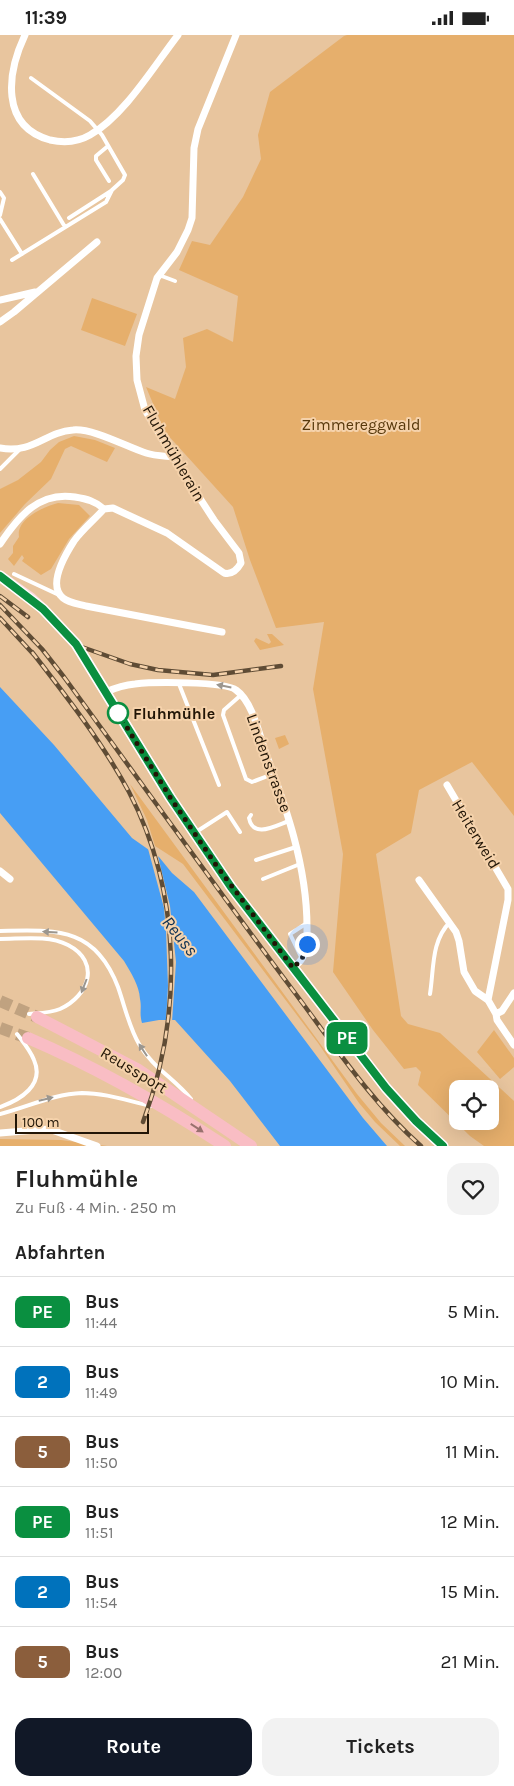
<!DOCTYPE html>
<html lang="de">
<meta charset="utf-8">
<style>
:root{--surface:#fff;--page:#f2f2f2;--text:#222;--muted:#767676;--line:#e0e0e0;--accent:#111827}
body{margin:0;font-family:Karla,sans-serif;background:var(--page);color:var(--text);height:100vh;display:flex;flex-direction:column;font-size:19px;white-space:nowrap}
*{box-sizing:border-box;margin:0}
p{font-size:16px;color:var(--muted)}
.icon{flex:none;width:28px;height:28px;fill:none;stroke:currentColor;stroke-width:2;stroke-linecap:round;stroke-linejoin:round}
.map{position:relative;height:1111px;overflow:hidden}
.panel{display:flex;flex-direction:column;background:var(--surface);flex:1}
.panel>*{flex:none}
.badge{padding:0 10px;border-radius:8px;font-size:18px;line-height:32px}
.controls{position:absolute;left:449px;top:1045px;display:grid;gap:10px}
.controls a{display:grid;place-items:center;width:50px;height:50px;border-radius:10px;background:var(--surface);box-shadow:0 5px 20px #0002;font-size:25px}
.scale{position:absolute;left:15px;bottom:12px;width:134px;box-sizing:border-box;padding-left:5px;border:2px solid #211506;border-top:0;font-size:14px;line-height:18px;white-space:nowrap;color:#211506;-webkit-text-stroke:4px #f5d2ab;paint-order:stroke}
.you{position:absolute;width:25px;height:25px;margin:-12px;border:4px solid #fff;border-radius:50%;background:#1a73e8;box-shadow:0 0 0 8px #1a73e833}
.map>.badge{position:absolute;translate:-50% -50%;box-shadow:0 0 0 2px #fff}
h2{padding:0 15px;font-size:19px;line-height:45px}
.round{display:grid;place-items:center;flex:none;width:52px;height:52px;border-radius:15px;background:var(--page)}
.headline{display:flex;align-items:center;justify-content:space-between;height:85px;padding:0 15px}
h1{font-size:24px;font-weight:700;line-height:38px}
.button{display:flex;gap:10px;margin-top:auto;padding:10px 15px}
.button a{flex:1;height:58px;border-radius:15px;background:var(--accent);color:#fff;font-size:20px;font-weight:700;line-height:58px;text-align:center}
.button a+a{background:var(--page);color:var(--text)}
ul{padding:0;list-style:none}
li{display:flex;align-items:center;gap:15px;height:70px;padding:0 15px;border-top:1px solid var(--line)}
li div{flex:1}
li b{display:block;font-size:19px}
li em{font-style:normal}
li .badge{min-width:55px;font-weight:700;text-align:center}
.status{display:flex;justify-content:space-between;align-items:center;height:35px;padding:0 25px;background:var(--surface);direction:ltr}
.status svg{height:14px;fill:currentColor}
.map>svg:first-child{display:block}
.green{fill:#e6af6c;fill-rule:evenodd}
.water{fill:#479ef4}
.pier{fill:#e8c59e}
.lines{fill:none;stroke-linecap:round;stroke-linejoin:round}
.highway-tunnel{stroke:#c0a280;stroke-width:12;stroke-dasharray:12 6;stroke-linecap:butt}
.lane{stroke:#fff;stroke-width:4}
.street{stroke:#fff;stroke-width:7}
.primary{stroke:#fbd7dc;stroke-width:11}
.highway{stroke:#f9bdc4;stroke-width:12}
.rail-casing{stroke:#5f4c35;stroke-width:4.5}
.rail{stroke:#f5d2ab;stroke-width:2.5;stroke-dasharray:8;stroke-linecap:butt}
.oneway{fill:#9b968f}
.oneway2{fill:#98716e}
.line-casing{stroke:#fff;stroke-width:11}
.line{stroke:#0a8f40;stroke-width:8}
.walk{stroke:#211506;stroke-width:5;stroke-dasharray:0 9}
.stop-dot{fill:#fff;stroke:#0a8f40;stroke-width:2.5}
.labels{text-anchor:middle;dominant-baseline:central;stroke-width:4;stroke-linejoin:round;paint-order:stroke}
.park-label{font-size:16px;fill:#58390c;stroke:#f5d2ab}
.street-label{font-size:16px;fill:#211506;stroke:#f5d2ab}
.stop-label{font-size:16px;font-weight:bold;fill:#211506;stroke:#f5d2ab;text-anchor:start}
.water-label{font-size:18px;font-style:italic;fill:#0e3153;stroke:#f5d2ab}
</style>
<div class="status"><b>11:39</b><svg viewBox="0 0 49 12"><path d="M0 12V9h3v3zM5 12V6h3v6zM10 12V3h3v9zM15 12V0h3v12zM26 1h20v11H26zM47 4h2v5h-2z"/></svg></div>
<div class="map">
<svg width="514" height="1111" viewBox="0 0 514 1111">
<rect width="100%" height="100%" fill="#e8c59e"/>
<path class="green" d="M347,0H514V781L472,727L419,755L411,798L376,819L401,981L408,989L440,998L514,1066V1111H484L470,1101L418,1050L421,1037L416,1032L404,1034L373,995L333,937L343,819L313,654L324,587L276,593L250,525L233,472L165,397L146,352L175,364L186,332L183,303L207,294L233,307L238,261L179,235L192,206L210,210L243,162L261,124L258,100L270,57L344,1ZM458,1054H490V1086H458Z
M92,263L137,279L125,311L81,295Z
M74,401L95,405L115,413L107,427L71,411L65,414L51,444L25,469L0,498V454L18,445L41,427L50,415L59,407Z
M58,468L79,470L90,481L69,504L51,534L41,540L22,526L24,523L22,520L14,531L8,524L13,518V511L19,502C16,484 43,472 58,468Z
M267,599H272L284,610L260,615L254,606L256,603L269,609L271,607Z
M285,700L289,709L279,714L275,703Z
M130,749L357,1059L381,1088L405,1111H400L375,1087L359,1068L318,1008L183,829L155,811L147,785Z
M494,995L514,1023V1032L500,1044L477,1017Z
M0,1104L61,1105L107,1111H0Z"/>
<path class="water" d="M0,652L54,710L132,803L159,822L172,838L194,857L363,1083L387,1111H280L230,1046L175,985H159L142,988C139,977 142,974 140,964C139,950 131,938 124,926L0,778Z"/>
<path class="pier" d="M147,810L157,817L170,871L176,927L172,987H166L168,951L166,896L164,873Z"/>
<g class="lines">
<path class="highway-tunnel" d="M0,966L37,982
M0,993L28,1003"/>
<path class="lane" d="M108,111L96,121V125L109,146
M33,139L65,192
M0,157L4,163L0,180
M69,183L111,156
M0,184L22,219
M12,225L106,167L112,155L123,145L125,140L102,100L90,86L31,43
M159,240L175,246
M0,434L19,415
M14,539L59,560
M179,649L219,750
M241,660L224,675L223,680L246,744L252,747L273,739
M251,780L249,783C253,804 275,791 289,786
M196,797L227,777L240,797
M256,825L296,812
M263,844L300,829
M0,896C56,895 95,891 118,952C125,972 129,992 139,1009C152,1032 175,1044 191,1064
M0,904C22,904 48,900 68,910C101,927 89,961 60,974C50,978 40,978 29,979
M302,924L290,899L307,888
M430,959C434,934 431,906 450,887
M0,1072C20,1065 45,1050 34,1025C30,1015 23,1007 17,999
M0,1079C28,1072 53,1059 82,1058C106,1058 128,1066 151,1071"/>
<path class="street" d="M25,0C7,38 0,91 50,105C64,108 78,107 90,100C124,81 154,31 178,0
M0,265L35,257
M0,287L14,277L97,207
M0,413C33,419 45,397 73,395C93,393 127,412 146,418C155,421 164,421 173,422
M104,474C94,485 82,495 74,506C65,520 47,550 63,563C69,568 79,569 86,571L222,597
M0,509C18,482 39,456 75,462C87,464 95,466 104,474L113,473L167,498L224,538C232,540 237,535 241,528L239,518L214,485L173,422L145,375L137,345L136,321L139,300L157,243L177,217L188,195L192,183L194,113L198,94L236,0
M106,657C115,653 124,650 135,649C151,647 225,646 236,655C252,666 259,698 265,716C286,772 307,831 307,892C307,902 308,916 301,925C299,928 296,930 293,933
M447,750L508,854V865L488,965
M0,836L10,844
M419,845L456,897L459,906L464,937L475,956L488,965L496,979L497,985L514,1010
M496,979L502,976L514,958
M0,1098L49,1094L97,1111"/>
<path class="primary" d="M0,541L31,563L43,574L76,609L170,762L231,852L386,1053L416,1086L443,1111"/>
<path class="highway" d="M37,982L137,1034L251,1111
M28,1003C98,1033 161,1069 225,1111"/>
<defs>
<path id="rail" d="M0,561L28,582
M0,570L42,614L64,642C140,746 215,851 292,954C332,1007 370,1066 421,1111
M0,583L36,622
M79,611L130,629L158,635L213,640L281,631
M32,617C67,662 102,707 129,757C182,859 183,980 143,1087"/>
</defs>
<use href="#rail" class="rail-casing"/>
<use href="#rail" class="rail"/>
</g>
<defs><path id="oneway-solid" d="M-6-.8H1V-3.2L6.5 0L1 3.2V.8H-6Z" transform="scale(1.25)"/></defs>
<g class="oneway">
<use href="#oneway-solid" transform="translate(224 651) rotate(-169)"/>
<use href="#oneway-solid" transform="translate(50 897) rotate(-177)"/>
<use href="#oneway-solid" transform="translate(84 951) rotate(111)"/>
<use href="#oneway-solid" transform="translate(143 1015) rotate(-123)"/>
<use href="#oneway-solid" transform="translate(46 1064) rotate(-14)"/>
</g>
<use class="oneway2" href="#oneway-solid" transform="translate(197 1093) rotate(33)"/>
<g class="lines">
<defs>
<path id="line" d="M0,541L43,574L76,609L170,762L231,852L386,1053L416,1086L443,1111"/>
</defs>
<use href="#line" class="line-casing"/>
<use href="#line" class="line"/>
<path class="walk" d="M118,678L170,762L216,830L293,933L302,924L307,909"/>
</g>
<circle class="stop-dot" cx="118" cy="678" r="10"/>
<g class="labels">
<g class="park-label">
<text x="361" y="389">Zimmereggwald</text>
</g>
<g class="street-label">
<text transform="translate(174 418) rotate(60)">Fluhmühlerain</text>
<text transform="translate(269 728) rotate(70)">Lindenstrasse</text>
<text transform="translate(476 799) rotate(59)">Heiterweid</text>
<text transform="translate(134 1035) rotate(31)">Reussport</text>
</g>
<g class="stop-label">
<text x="133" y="678">Fluhmühle</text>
</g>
<g class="water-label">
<text transform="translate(180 901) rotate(51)">Reuss</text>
</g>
</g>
</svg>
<div class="controls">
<a><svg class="icon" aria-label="locate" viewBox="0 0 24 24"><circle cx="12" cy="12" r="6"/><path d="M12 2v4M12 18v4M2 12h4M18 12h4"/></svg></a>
</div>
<div class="scale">100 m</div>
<div class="you" style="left:307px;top:909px"></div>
<b class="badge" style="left:347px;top:1003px;background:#0a8f40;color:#fff">PE</b>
</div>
<section class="panel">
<div class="headline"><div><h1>Fluhmühle</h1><p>Zu Fuß · 4 Min. · 250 m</p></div><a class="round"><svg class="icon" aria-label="heart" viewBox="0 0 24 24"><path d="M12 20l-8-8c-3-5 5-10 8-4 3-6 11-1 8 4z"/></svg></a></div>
<h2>Abfahrten</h2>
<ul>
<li><span class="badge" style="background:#0a8f40;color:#fff">PE</span><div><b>Bus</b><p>11:44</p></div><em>5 Min.</em></li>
<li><span class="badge" style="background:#0072bc;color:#fff">2</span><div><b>Bus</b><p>11:49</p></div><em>10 Min.</em></li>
<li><span class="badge" style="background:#8b5e3c;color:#fff">5</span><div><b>Bus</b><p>11:50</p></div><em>11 Min.</em></li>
<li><span class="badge" style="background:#0a8f40;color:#fff">PE</span><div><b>Bus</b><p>11:51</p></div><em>12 Min.</em></li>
<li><span class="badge" style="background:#0072bc;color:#fff">2</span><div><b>Bus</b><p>11:54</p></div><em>15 Min.</em></li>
<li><span class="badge" style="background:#8b5e3c;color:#fff">5</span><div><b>Bus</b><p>12:00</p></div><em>21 Min.</em></li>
</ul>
<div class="button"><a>Route</a><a>Tickets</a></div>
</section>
